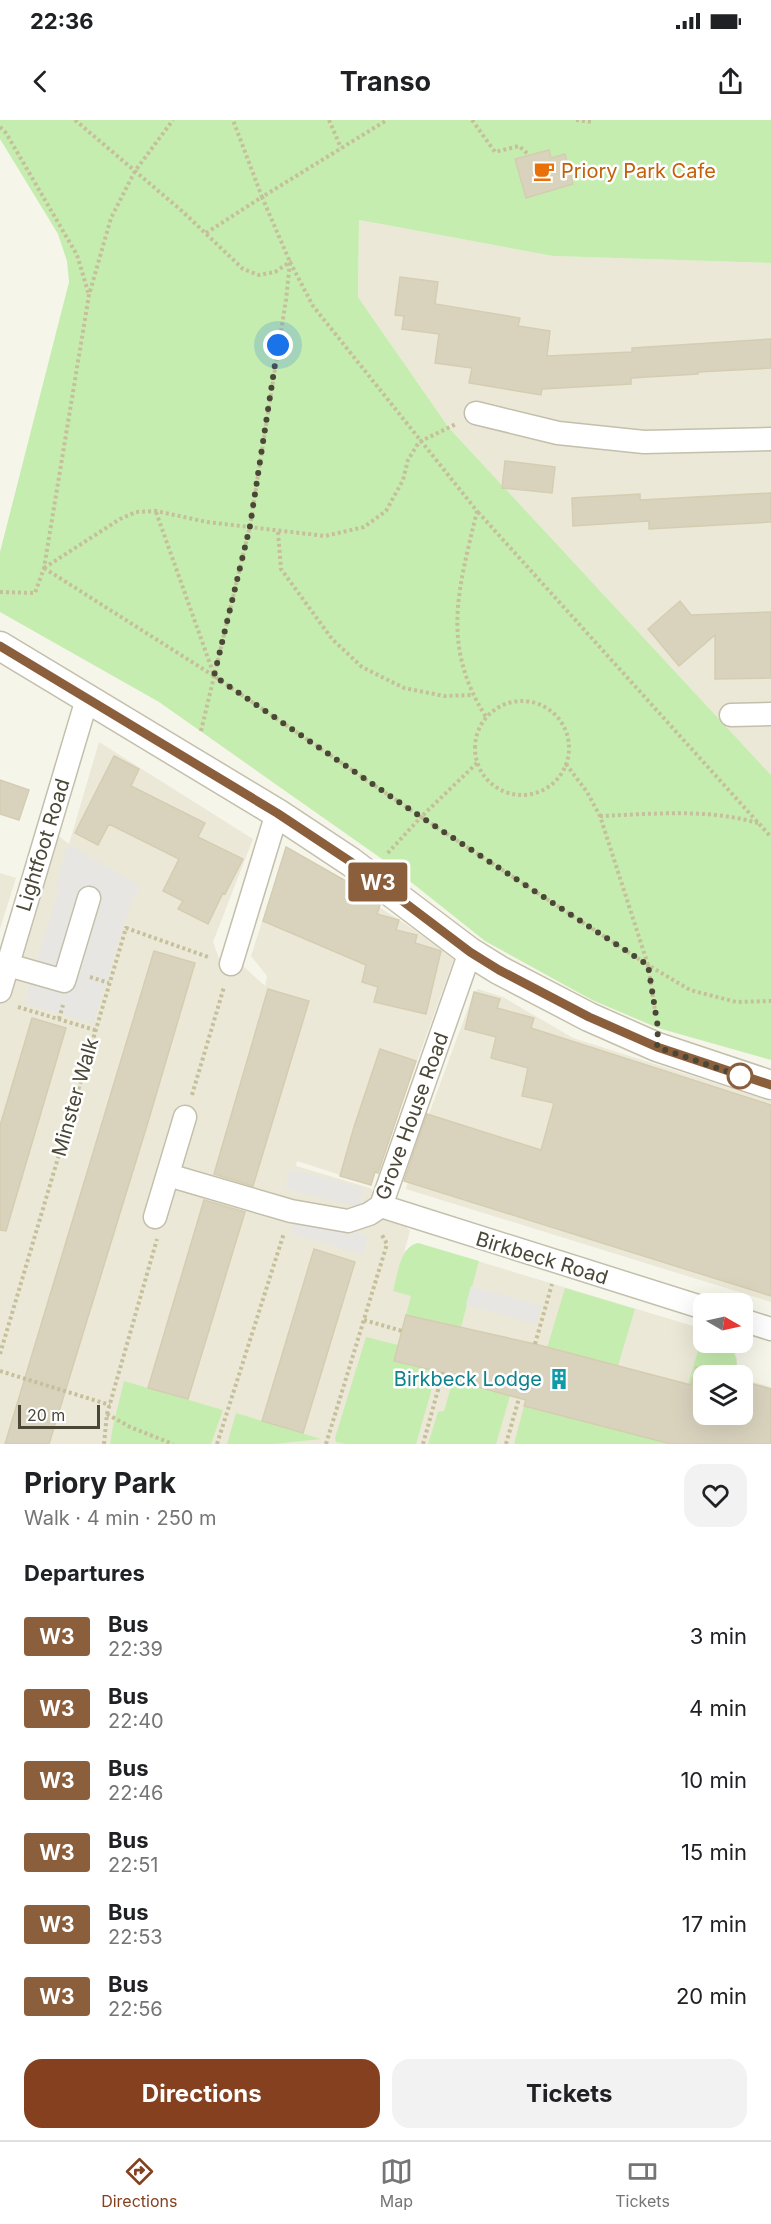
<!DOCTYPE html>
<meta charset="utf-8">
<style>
:root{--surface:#fff;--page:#f2f2f2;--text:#202124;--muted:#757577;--line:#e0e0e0;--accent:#84401f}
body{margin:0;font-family:Inter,sans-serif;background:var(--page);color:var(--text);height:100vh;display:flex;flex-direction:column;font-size:22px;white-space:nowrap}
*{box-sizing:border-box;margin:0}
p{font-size:20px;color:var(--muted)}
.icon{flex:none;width:33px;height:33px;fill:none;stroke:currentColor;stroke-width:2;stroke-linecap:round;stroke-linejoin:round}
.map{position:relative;height:1324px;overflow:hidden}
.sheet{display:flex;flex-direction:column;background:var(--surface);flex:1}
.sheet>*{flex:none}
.badge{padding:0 12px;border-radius:4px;font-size:21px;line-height:39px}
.needle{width:39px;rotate:99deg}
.tools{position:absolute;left:693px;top:1173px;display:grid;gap:12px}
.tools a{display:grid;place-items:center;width:60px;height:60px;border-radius:12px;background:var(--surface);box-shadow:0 6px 24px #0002;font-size:30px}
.scale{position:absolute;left:18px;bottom:15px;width:82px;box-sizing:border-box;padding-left:6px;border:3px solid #4b4737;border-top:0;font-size:16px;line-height:21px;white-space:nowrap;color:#4b4737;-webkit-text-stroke:4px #fff;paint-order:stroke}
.you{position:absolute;width:30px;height:30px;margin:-15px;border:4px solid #fff;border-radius:50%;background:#1a73e8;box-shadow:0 0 0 9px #1a73e833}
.map>.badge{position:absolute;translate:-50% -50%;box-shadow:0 0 0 3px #fff}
h2{padding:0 24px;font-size:22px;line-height:54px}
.round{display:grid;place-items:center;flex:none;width:63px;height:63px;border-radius:18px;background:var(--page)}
.overview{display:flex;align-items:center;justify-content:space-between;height:102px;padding:0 24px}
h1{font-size:28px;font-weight:700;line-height:45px}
.primary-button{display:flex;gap:12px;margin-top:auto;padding:12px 24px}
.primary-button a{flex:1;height:69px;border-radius:18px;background:var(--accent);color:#fff;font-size:24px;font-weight:700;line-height:69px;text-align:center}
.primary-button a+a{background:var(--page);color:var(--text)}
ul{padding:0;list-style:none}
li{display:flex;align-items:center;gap:18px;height:72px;padding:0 24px}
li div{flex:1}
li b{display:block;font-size:22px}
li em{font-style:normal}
li .badge{min-width:66px;font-weight:700;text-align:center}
.status{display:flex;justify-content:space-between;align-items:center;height:42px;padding:0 30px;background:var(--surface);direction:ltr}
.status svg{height:16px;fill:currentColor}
header{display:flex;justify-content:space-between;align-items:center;height:78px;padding:0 24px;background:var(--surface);font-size:27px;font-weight:700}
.tab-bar{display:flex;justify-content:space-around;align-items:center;height:84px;border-top:2px solid var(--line);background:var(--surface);font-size:16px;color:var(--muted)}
.tab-bar a{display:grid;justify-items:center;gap:3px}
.tab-bar .selected{color:var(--accent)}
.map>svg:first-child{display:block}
.residential{fill:#ebe8d7}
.green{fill:#c6edb0}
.parking{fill:#e7e6e2}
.building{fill:#d9d3be;stroke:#d4cdb1;stroke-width:1.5}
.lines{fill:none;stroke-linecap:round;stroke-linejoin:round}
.minor-casing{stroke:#c3bfab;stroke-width:25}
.tertiary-casing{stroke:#c3bfab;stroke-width:31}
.path{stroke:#c6bf9b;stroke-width:4;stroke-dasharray:3 3;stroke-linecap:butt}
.minor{stroke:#fff;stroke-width:22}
.tertiary{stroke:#fff;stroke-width:28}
.line-casing{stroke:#fff;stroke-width:14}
.line{stroke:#8b5e3c;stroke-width:9}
.walk{stroke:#4b4737;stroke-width:6;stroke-dasharray:0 10.8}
.stop-dot{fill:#fff;stroke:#8b5e3c;stroke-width:3}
.labels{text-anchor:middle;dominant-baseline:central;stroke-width:5;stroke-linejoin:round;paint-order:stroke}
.food-label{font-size:20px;fill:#c56008;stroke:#fff;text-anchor:start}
.street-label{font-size:20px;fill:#4b4737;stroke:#fff}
.culture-label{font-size:20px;fill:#0d838f;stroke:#fff;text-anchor:end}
</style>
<div class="status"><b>22:36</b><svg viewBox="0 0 49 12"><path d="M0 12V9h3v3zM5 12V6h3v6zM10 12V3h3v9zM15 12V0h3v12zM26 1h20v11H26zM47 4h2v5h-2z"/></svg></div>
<header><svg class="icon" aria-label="back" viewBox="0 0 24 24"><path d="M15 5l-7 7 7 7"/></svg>Transo<svg class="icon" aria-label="share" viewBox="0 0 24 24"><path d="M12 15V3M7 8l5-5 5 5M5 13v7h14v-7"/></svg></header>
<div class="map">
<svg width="771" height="1324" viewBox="0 0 771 1324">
<rect width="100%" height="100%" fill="#f6f5ea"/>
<path class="residential" d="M359,100L553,136L771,143V655L449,308L358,177Z
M99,622L253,719L213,822L220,841L244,847L265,866L267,856L251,836L286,727L455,836L394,1005L389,1003L371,1065L297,1041L296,1046L370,1068L410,1111L404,1132L412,1125L418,1123L703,1209L704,1222L727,1223L733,1228L737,1239V1255L704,1256V1294H742L743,1259L771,1267V1324H0V875L51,710L69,724Z
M0,753L16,758L0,809Z
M478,869L503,877L573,918L771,981V1182L406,1069L429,994L474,872Z"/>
<path class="green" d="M0,0H771V143L553,136L359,100L358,177L449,308L771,655V940L658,908L592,880L485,821L382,739L159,582L0,492V432L69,162L67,141L58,114L0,19Z
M418,1123L479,1141L461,1207L406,1195L411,1176L393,1171C398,1154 399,1128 418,1123Z
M565,1168L635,1189L618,1246L547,1228Z
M703,1214L704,1222L727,1223C737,1233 737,1242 737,1255L704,1256L703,1269L688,1264Z
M366,1217L398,1225L394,1241L437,1251L416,1324H345L336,1322L335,1318Z
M453,1260L510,1276L496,1324H428L438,1292L444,1291Z
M124,1261L223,1290L211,1324H110L113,1306Z
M524,1286L671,1324H514Z
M236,1293L321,1319L274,1324H227Z"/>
<path class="parking" d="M68,724L140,766L129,789L93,904L24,883L59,768L56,767Z
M290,1049L364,1068L359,1088L285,1068Z
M295,1095L368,1116L363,1135L290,1113Z
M471,1166L542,1186L537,1205L466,1185Z"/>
<path class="building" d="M549,30L551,38L565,34L573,64L526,78L515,39Z
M400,157L438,162L435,184L520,198L518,206L550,211L547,236L632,232V228L771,219V248L698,252V254L631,258V264L542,269L541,275L469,263L472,248L435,243L439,214L402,209L404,196L395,195Z
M505,341L555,347L552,373L502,368Z
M771,373V402L649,409V401L573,406L572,378L640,374V380Z
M680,481L691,495L771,492V558L715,559V515L679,546L648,509Z
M114,636L139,649L131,666L205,703L198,717L243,739L225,774L223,773L208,804L178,789L183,781L163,771L179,739L109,704L98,725L75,713Z
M0,660L29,670L19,700L0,694Z
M286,727L358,768L360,769L357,778L380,785L377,794L399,800L396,810L417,815L415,823L441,831L426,894L374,882L378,867L362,862L366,845L263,801Z
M154,831L195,843L148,1002L49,1324H5Z
M268,869L309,881L253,1066L214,1054Z
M474,872L500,879L497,888L534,898L531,908L771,985V1176L404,1061L427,994L541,1030L554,983L522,976L528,948L491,938L496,917L465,909Z
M32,898L66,908L6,1111L0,1110V1006Z
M380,929L416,941L378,1053L375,1052L371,1065L340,1056L354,1007Z
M204,1080L245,1092L188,1279L148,1268Z
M314,1129L355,1142L303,1313L262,1301Z
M406,1195L535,1224L691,1265L696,1247L725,1256H704V1294H742V1261L771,1269V1324H671L524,1286L526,1280L448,1259L449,1254L394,1241Z"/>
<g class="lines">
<defs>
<path id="minor" d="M476,293L558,313L644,322L771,319
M731,595L771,594
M231,844L277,693
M8,845L64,861L89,778
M0,871L87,579
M168,1055L291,1091L348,1101L369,1094L381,1086L470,832
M381,1086L704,1188
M155,1097L185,997
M742,1200L771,1209"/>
<path id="tertiary" d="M0,526L277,693L351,742L470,832L499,850L589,897L657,927L771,965"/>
</defs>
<use href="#minor" class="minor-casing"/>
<use href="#tertiary" class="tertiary-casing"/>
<path class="path" d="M75,0L182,91L243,149L259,155L275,152L290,142L313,186L477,391C459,468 440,524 486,597
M329,0L341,28
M472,0L495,32L519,26L529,35
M576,0L592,2V0
M0,7L6,13L77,135L89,175
M206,113L262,77L233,0
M156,392L214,555
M478,392L771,717
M278,412L281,449L332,519L362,547L404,568L444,576L474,575
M44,448L214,556L421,697L386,735
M44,448L120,399L136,392L156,391L207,402L325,416L364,407L386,391L403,360L408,340L419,322L456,304
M0,472L35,473L44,448L89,175L111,98L135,51L173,0
M475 628a47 47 0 1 1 94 0a47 47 0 1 1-94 0Z
M201,611L250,406L286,180L290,142L262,77L387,0
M477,643L421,697L648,845L656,897
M566,644L587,672L600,696L648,845L690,870L736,882L771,881
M600,696C653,694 710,688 761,704
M90,857L109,863
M18,887L95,910
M59,899L63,885
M192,975L224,867
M364,1200L402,1211
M535,1224L552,1164
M0,1234L126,808L208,837
M0,1251L110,1285
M107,1294L130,1307L173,1324
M104,1324L107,1294L157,1119
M217,1324L284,1113
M326,1324L387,1124L382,1115
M423,1324L443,1252
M506,1324L519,1278"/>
<use href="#minor" class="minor"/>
<use href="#tertiary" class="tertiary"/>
</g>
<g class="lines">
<defs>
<path id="line" d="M0,526L277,693L351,742L470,832L499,850L589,897L657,927L771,965"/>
</defs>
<use href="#line" class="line-casing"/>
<use href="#line" class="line"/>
<path class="walk" d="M278,225L250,406L214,556L421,697L648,845L658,908L657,927L740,956"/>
</g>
<defs>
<symbol id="cafe-bare" viewBox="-9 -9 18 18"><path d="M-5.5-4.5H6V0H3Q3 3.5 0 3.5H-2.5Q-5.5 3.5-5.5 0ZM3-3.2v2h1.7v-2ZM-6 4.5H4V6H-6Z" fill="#e8710a" stroke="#fff" stroke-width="2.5" paint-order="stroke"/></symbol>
<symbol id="building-bare" viewBox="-9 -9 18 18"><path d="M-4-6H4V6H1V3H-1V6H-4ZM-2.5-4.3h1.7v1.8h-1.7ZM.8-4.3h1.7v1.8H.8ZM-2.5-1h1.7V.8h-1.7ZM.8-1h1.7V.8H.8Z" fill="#0f9aa8" stroke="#fff" stroke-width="2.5" paint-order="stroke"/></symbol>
</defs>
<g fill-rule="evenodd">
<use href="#cafe-bare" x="529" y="36" width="30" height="30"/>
<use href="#building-bare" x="544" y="1244" width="30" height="30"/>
</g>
<circle class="stop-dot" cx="740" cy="956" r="12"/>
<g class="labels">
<g class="food-label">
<text x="561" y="51">Priory Park Cafe</text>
</g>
<g class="street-label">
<text transform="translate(43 725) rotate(-73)">Lightfoot Road</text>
<text transform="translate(75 977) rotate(-74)">Minster Walk</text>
<text transform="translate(412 996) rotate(-70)">Grove House Road</text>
<text transform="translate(542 1138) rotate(17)">Birkbeck Road</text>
</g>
<g class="culture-label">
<text x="542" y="1259">Birkbeck Lodge</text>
</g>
</g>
</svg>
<div class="tools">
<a><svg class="needle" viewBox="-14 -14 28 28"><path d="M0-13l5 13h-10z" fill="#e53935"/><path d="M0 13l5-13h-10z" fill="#757577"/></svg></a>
<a><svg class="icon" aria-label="layers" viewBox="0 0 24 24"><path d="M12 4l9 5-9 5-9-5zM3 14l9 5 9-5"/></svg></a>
</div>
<div class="scale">20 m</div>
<div class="you" style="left:278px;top:225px"></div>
<b class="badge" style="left:378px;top:762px;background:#8b5e3c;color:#fff">W3</b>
</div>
<section class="sheet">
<div class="overview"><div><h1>Priory Park</h1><p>Walk · 4 min · 250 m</p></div><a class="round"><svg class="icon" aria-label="heart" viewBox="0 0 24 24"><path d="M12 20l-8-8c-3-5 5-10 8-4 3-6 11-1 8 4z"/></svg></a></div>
<h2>Departures</h2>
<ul>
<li><span class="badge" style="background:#8b5e3c;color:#fff">W3</span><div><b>Bus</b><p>22:39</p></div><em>3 min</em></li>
<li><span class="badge" style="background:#8b5e3c;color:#fff">W3</span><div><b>Bus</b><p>22:40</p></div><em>4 min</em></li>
<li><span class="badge" style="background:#8b5e3c;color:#fff">W3</span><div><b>Bus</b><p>22:46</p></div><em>10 min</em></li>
<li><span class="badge" style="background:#8b5e3c;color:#fff">W3</span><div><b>Bus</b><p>22:51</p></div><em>15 min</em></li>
<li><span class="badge" style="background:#8b5e3c;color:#fff">W3</span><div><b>Bus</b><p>22:53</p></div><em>17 min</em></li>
<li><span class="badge" style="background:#8b5e3c;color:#fff">W3</span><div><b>Bus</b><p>22:56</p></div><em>20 min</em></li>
</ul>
<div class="primary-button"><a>Directions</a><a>Tickets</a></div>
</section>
<nav class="tab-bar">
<a class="selected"><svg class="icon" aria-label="directions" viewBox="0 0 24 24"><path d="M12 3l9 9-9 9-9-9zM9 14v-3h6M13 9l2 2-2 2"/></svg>Directions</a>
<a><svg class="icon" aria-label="map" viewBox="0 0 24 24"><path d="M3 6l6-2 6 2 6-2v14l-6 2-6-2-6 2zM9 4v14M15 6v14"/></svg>Map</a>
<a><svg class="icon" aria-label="tickets" viewBox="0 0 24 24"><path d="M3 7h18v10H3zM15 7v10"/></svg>Tickets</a>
</nav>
